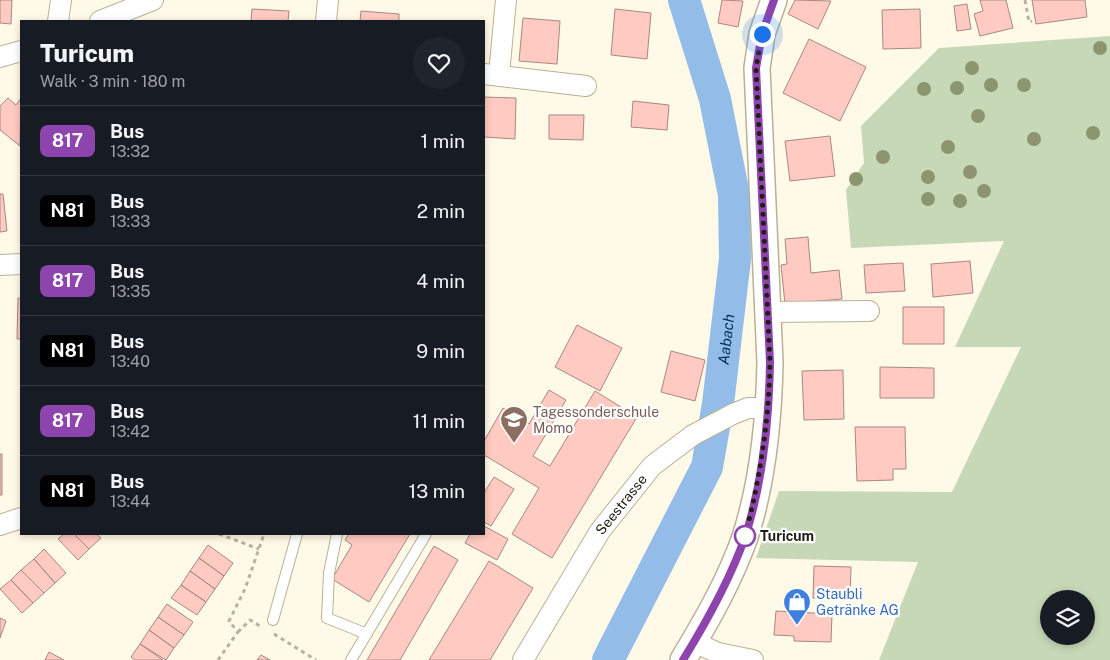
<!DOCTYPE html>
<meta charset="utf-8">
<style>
:root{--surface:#171b24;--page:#20242c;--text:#f1f3f6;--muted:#9ea1a6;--line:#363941}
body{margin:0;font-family:"Public Sans",sans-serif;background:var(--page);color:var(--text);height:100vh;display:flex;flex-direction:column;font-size:19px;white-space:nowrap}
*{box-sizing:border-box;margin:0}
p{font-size:16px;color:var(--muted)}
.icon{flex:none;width:28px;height:28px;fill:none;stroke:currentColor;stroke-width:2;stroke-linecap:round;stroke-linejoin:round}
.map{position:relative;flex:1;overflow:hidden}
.side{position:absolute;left:20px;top:20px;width:465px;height:515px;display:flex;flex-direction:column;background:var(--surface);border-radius:0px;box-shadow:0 2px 8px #0003}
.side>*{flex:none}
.badge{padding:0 10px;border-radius:8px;font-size:18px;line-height:32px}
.tools{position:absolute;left:1040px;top:590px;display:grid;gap:10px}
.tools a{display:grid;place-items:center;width:55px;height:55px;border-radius:50%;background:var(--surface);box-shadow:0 2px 8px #0003;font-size:25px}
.you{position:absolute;width:25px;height:25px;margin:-12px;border:4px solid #fff;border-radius:50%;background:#1a73e8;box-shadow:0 0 0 8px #1a73e833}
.map>.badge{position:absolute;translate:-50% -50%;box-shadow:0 0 0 2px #fff}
.round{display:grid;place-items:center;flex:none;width:52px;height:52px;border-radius:26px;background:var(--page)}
.headline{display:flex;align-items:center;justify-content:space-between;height:85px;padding:0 20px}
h1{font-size:24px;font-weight:800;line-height:38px}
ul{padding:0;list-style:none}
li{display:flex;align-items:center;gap:15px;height:70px;padding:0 20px;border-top:1px solid var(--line)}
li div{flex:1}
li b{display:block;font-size:19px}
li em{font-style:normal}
li .badge{min-width:55px;font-weight:700;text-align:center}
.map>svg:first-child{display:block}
.green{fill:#c7d8b7;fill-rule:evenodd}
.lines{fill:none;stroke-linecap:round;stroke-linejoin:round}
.river{stroke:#93bde8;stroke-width:32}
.building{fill:#fecac1;stroke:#a88882}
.service-casing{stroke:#bab195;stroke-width:12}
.minor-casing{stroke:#bab195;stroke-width:22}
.tertiary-casing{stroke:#bab195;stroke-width:28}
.path{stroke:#b6b1a2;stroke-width:3;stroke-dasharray:4 4;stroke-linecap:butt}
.service{stroke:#fff;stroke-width:10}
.minor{stroke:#fff;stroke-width:20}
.tertiary{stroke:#fff;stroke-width:25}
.tree{fill:#8c956f}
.line-casing{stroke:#fff;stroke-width:11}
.line{stroke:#8e44ad;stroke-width:8}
.walk{stroke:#211e13;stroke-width:5;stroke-dasharray:0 9}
.stop-dot{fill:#fff;stroke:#8e44ad;stroke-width:2.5}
.labels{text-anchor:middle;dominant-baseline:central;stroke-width:4.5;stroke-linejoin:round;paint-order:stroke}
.education-label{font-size:14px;fill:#785e54;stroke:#fff;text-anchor:start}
.street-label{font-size:14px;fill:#211e13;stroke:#fff}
.stop-label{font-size:14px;font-weight:bold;fill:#211e13;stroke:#fff;text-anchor:start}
.shop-label{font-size:14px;fill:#366cbe;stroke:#fff;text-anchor:start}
.water-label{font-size:15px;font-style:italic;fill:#002f56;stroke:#fff}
</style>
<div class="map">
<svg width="1110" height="660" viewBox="0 0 1110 660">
<rect width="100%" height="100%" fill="#fff9e7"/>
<path class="green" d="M1110,36V660H879L918,562L756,558L779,491L952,492L1021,347H955L1004,241L851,248L846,190L864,163L861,126L939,48ZM1049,599H1086V636H1049Z"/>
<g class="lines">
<path class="river" id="s1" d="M608,660L707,467L718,404L735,259L734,195L715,99L684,0"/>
</g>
<path class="building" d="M0,0H12L11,24L0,23Z
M722,0L743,1L738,27L718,23Z
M795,0L831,1L818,29L788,14Z
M980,0H1006L1013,28L980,36L974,14L983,11Z
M1032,0H1085L1087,17L1036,24Z
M967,4L971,29L957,31L954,6Z
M252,9L289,11L288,21H251Z
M615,9L651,13L647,59L611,55Z
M920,9L921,48L883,49L882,10Z
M361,11L399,14V21H360Z
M523,18L560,21L557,64L519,61Z
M809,39L866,67L840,121L783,93Z
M484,97L516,98L515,139L484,137Z
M8,98L16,105L21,98L20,146L0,130V106Z
M633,101L669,105L667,130L631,127Z
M549,115H584L583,140L549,139Z
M830,136L835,176L790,181L785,141Z
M0,194H3L7,231L0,232Z
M808,237L811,273L839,270L842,299L785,304L781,265L787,264L785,239Z
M970,261L973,293L933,297L931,264Z
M903,263L905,291L866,293L864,265Z
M18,298H21V339H17Z
M903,307H944V344H903Z
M577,325L622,348L600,391L555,367Z
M671,351L705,360L695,401L661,392Z
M880,367L934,368V398H880Z
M843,370L844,419L804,420L802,371Z
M549,390L566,400L533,456L550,466L595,391L637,417L552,558L512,534L539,488L484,455V441L503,408L529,424Z
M855,427H905L906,469H893V480L857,481Z
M0,454H2V495H0Z
M494,477L514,489L491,526L484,522V493Z
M484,526L508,539L497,560L465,543L470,534H484Z
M64,534H74L89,549L78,560L58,539Z
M74,534H96L101,538L89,549Z
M349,534H410L369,602L332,579L352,545L345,540Z
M208,545L233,563L224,576L199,558Z
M434,546L458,560L400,660H367Z
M44,549L66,573L55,583L34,559Z
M199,558L224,576L215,589L190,571Z
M34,559L55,583L44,593L21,570Z
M489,561L533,588L490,660H429Z
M814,566L851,567L850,599L813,598Z
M21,570L44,593L33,603L11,580Z
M190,571L215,589L206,602L181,585Z
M11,580L33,603L22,613L0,589Z
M181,585L206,602L197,615L171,598Z
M167,604L193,622L184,635L158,617Z
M776,611L832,614L831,642L794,641V636L774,635Z
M158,617L184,635L174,648L149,630Z
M0,618L6,621L0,638Z
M149,630L174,648L166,660L140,644Z
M140,644L163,660H135L131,657Z
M49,652L64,660H45Z
M261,655L270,660H257Z"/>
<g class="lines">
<defs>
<path id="service" d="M337,534L329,573L327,618L367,634
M273,620L297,534
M351,660L426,534"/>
<g id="minor">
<path d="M58,21L61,0"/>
<path d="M100,21L153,0"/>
<path d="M326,21L328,0"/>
<path d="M0,57L21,51"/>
<path d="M484,74L586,86"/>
<path d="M499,74L506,0"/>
<path d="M0,265L21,264"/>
<path d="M768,312L869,311"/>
<path d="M0,525L21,518"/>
<path d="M694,642L718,653L753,660"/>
<path id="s2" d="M523,660L600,531L652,466L693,435L733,414L748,408H769"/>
</g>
<path id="tertiary" d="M683,660C707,620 730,580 745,537C763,481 769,420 770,362L757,68L762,34L774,0"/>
</defs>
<use href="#service" class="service-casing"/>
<use href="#minor" class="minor-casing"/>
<use href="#tertiary" class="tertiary-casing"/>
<path class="path" d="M1025,0L1029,22L1032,21
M219,534L259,549
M238,632L250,620L260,626
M274,634L316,660
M218,660L238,632L229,621L245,589L264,534"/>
<use href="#service" class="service"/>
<use href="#minor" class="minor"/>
<use href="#tertiary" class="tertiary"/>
</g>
<g class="tree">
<circle cx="1100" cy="48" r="7"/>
<circle cx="972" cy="68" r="7"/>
<circle cx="991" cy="85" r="7"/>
<circle cx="1024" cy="85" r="7"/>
<circle cx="957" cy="88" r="7"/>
<circle cx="924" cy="89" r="7"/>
<circle cx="978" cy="116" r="7"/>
<circle cx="1093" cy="133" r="7"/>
<circle cx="1034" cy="139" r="7"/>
<circle cx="948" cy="147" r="7"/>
<circle cx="883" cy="157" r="7"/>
<circle cx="970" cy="172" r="7"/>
<circle cx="928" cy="177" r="7"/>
<circle cx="856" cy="179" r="7"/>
<circle cx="984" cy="191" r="7"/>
<circle cx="928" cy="199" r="7"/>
<circle cx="960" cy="201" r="7"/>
</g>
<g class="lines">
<defs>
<path id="line" d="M683,660C707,621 730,580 745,537C763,482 769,420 770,362L756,68L762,34L774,0"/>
</defs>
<use href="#line" class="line-casing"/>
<use href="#line" class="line"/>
<path class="walk" d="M745,536C760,479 769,421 770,362L756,68L762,34"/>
</g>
<defs>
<symbol id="school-pin" viewBox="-11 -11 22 30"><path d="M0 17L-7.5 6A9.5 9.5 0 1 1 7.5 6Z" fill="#8d6e63" stroke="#fff"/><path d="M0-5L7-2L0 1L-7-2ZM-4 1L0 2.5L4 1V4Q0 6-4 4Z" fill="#fff"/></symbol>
<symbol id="shop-pin" viewBox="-11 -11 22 30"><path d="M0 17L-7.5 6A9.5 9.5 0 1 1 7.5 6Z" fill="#3f7fe0" stroke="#fff"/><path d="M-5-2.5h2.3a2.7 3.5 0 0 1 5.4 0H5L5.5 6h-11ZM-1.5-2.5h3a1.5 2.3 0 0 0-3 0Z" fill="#fff"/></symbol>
</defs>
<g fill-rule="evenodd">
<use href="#school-pin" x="498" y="404" width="32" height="43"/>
<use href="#shop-pin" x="781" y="586" width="32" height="43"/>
</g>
<circle class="stop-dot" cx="745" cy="536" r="10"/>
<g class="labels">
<g class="education-label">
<text x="533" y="412">Tagessonderschule<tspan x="533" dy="16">Momo</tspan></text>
</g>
<g class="street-label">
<text stroke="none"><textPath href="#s2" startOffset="184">Seestrasse</textPath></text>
</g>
<g class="stop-label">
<text x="760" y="536">Turicum</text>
</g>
<g class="shop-label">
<text x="816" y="594">Staubli<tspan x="816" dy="16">Getränke AG</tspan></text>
</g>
<g class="water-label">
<text stroke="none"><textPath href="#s1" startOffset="346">Aabach</textPath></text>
</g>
</g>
</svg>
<div class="tools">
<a><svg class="icon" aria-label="layers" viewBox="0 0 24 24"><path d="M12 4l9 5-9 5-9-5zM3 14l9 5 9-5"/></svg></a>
</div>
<div class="you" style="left:762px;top:34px"></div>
<section class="side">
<div class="headline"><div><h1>Turicum</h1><p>Walk · 3 min · 180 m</p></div><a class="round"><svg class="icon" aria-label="heart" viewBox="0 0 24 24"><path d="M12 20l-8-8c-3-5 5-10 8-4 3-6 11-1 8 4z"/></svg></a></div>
<ul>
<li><span class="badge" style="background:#8e44ad;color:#fff">817</span><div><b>Bus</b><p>13:32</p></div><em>1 min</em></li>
<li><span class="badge" style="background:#000;color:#fff">N81</span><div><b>Bus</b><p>13:33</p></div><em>2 min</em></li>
<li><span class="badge" style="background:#8e44ad;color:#fff">817</span><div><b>Bus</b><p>13:35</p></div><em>4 min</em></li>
<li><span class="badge" style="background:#000;color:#fff">N81</span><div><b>Bus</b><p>13:40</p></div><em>9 min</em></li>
<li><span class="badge" style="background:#8e44ad;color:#fff">817</span><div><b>Bus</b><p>13:42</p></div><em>11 min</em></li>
<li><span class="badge" style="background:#000;color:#fff">N81</span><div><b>Bus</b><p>13:44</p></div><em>13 min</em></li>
</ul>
</section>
</div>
